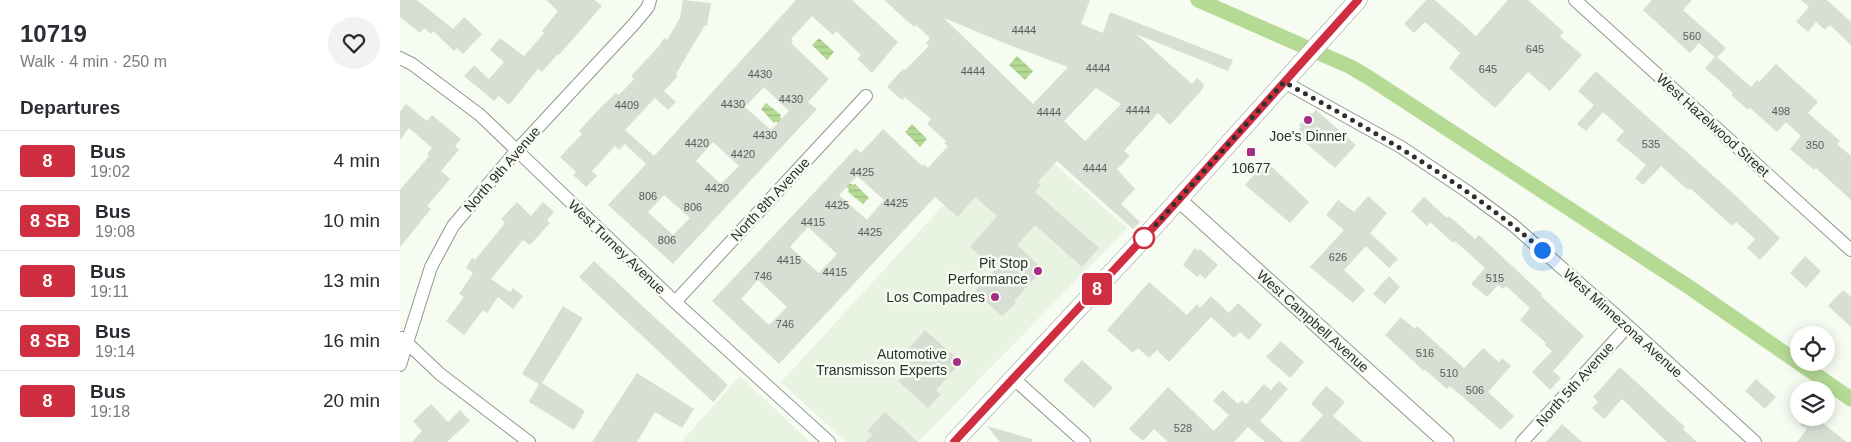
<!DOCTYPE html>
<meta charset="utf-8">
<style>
:root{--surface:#fff;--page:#f2f2f3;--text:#2b2b33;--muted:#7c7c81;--line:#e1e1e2}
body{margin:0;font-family:Arial,sans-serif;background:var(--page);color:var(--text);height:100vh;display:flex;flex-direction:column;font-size:19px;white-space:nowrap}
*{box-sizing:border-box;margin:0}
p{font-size:16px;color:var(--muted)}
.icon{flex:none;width:28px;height:28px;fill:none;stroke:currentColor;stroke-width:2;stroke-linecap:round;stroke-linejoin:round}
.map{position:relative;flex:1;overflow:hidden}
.sheet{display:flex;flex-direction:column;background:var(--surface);width:400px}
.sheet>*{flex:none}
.badge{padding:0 10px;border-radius:4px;font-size:18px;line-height:32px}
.controls{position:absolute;left:1390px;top:326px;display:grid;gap:10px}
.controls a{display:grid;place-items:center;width:45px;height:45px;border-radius:50%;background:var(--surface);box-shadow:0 2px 12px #0003;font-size:25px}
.you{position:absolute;width:25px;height:25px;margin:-12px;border:4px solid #fff;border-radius:50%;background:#1a73e8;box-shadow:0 0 0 8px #1a73e833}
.map>.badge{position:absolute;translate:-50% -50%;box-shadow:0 0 0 2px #fff}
h2{padding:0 20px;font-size:19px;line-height:45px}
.round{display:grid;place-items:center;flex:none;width:52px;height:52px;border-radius:26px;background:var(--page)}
.overview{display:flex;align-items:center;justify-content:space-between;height:85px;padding:0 20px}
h1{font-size:24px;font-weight:600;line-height:38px}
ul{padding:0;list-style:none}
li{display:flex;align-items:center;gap:15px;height:60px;padding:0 20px;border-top:1px solid var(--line)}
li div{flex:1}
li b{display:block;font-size:19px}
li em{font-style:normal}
li .badge{min-width:55px;font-weight:700;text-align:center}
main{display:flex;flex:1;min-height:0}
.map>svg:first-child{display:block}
.built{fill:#e9f3e1}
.water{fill:url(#water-rules)}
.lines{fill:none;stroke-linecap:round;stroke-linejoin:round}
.canal{stroke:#b4da94;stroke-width:15}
.building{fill:#d8ded3;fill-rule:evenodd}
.minor-casing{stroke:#92988e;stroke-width:14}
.tertiary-casing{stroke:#92988e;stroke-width:17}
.secondary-casing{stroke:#92988e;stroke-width:19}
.minor{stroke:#fff;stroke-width:12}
.tertiary{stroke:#fff;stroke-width:15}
.secondary{stroke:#fff;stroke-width:18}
.line-casing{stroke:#fff;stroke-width:11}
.line{stroke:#cf2e41;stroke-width:8}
.walk{stroke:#2e302c;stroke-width:5;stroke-dasharray:0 9}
.poi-dot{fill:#a62d84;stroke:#f6fcf1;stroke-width:2}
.stop-dot{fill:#fff;stroke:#cf2e41;stroke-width:2.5}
.labels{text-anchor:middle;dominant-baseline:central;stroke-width:5;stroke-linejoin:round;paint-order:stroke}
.number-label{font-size:11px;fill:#585c56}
.street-label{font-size:14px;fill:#2e302c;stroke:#f6fcf1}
.poi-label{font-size:14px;fill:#2e302c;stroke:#f6fcf1;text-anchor:end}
</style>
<main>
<section class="sheet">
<div class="overview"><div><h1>10719</h1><p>Walk · 4 min · 250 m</p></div><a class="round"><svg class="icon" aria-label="heart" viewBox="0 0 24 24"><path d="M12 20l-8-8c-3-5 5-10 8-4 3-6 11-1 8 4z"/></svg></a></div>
<h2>Departures</h2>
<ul>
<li><span class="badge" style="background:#cf2e41;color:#fff">8</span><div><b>Bus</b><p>19:02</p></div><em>4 min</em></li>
<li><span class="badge" style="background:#cf2e41;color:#fff">8 SB</span><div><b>Bus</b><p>19:08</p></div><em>10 min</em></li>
<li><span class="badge" style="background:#cf2e41;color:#fff">8</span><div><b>Bus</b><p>19:11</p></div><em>13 min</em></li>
<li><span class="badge" style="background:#cf2e41;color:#fff">8 SB</span><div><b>Bus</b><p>19:14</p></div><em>16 min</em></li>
<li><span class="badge" style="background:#cf2e41;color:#fff">8</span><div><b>Bus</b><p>19:18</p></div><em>20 min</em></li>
</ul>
</section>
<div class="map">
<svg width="1451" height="442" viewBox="0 0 1451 442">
<defs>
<pattern id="water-rules" width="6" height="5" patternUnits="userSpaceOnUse" patternTransform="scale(1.25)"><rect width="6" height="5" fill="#b4da94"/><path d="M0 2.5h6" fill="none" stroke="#9bbb80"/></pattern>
</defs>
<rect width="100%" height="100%" fill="#f6fcf1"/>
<path class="built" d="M614,128L727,228L518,442H446L381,382Z
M340,376L410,442H281Z"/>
<path class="water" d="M419,38L434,52L427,60L412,45Z
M617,56L633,71L625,80L609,65Z
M366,103L381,115L380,117L382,119L378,123L376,121L374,123L361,109Z
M512,124L527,139L520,147L505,132Z
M449,183L453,185L455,184L469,198L463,204L448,192L449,190L446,186Z"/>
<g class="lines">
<path class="canal" d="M798,0L951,67L971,79L1292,289L1451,399"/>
</g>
<path class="building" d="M0,0H17L53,29L64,17L82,34L63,54L57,48L54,51L33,31L31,34L24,28L20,33L0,17Z
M146,0H195L202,6L159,55L158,54L142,72L138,69L109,105L99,96L94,101L64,76L74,65L89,79L104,62L90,50L100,38L124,56L144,33L142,31L158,11Z
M283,0L311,3L307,26L305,25L276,74L278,76L264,91L276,102L268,110L255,98L225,130L254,156L396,0H452L498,42L472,73L457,59L461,55L436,31L433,35L412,16L391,39L393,41L391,43L429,79L408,102L417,109L273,264L208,205L246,164L225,144L219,150L215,146L192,171L197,176L186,187L173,175L176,172L160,157L182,134L179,131L201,107L216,93L219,95L234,79L231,76L260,45L264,38L267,40L280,18ZM364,87L389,111L371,130L345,107ZM313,142L339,166L321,184L296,161ZM264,195L290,218L273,235L248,212Z
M484,0H690L681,24L703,33L710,12L833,60L828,71L736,34L792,84L797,78L804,84L802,90L770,125L758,113L724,151L730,156L717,169L735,189L721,204L740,222L733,229L657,161L638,182L641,185L635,192L699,248L682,267L635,225L617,245L643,269L614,301L616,303L602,316L575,291L595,269L570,247L597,216L575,197L558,217L535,197L379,364L312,301L456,148L461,153L483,129L522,166L524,164L528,168L548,146L544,143L546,141L527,124L531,119L505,97L502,100L487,87L503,69L505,70L529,46L526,43L530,38L516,25L514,27ZM544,18L609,45L668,67L633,104ZM696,88L721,104L685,141L664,121ZM457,176L484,200L467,220L439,195ZM408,227L437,254L419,273L390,247ZM358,280L387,307L369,325L341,299Z
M1026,0H1035L1076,36L1108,0H1128L1164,32L1160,36L1182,55L1150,91L1128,72L1095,108L1049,68L1060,53L1025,22L1014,33L1004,24Z
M1252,0H1292L1283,10L1326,48L1317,57L1351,87L1357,80L1359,82L1376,64L1418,102L1408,113L1440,141L1437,144L1451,156V200L1416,168L1414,170L1390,149L1401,136L1386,122L1377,132L1350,108L1348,110L1331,95L1333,93L1305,68L1315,57L1299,43L1290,53L1243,10Z
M1401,0H1427L1451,22V45L1430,25L1425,30L1416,22L1408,32L1396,22L1409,7Z
M1196,71L1337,197L1380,238L1360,260L1347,248L1355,239L1336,222L1332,226L1290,188L1288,190L1261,166L1243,185L1235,178L1246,165L1216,140L1224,131L1203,112L1186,131L1177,124L1194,105L1178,91Z
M6,104L27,121L32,115L61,139L55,146L59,150L41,171L50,179L27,206L31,209L0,247V190L29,156L27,154L32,148L9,128L0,140V112Z
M916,110L956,145L935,168L895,134L901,127L899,125L910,113L912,114Z
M868,163L909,202L890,223L845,185L860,168L862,170Z
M968,196L987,213L970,233L998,259L989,268L966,246L944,270L965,290L953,303L910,267L944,230L926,215L938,200L954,212Z
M1024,197L1047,218L1049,216L1075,239L1079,235L1142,294L1141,296L1184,336L1153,371L1161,378L1150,390L1132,372L1152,351L1145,345L1146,343L1120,320L1130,308L1106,286L1103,289L1098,285L1087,297L1071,284L1085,268L1055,241L1053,243L1030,222L1027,226L1011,211Z
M117,202L131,216L143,202L154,212L147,220L150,223L130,245L123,240L91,279L110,292L113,288L123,296L113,309L98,297L87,313L83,310L64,335L46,321L64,297L59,294L73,273L66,268L72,258L75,260L105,223L101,219Z
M795,248L798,251L800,249L818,265L805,279L800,274L797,277L783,265Z
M1405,256L1421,271L1406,288L1390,273Z
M194,261L328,385L313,402L179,277Z
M989,276L1000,287L985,304L973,294Z
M749,282L787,315L797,304L800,308L811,296L829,313L838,303L862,325L849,340L840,332L834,338L811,317L769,362L757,350L749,358L738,348L733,353L707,330Z
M1443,290L1451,297V327L1428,306Z
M163,306L183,318L142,383L185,411L174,430L129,402L139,384L122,374Z
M1001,317L1015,329L1017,326L1064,368L1083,348L1099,362L1102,358L1111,366L1088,392L1114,416L1101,430L1050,386L1047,389L1025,370L1024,371L985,335Z
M525,330L561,362L536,390L541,394L528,408L498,381L505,374L501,370L516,354L509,348Z
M881,341L904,362L890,378L866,357Z
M682,360L713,388L694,408L663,380Z
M1220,367L1285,427L1283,429L1297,442H1267L1222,399L1204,419L1192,408L1198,402L1193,397Z
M237,373L294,409L282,428L255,412L237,442H192Z
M1356,379L1376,397L1365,409L1345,391Z
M879,381L888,389L860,421L884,442H865L848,427L834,442H768L754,429L743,441L729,429L768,387L814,431L829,415L813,401L823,390L838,404L842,400L846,404L864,384L871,390Z
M926,386L945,402L933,416L963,442H899L923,415L911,404Z
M31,404L48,422L60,410L70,421L47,442H12L22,431L13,421Z
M485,412L518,442H465L472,435L467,431Z
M1406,418H1416L1447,442H1397L1407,429L1400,425Z
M1162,424L1182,442H1146Z
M587,426L632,439V442H600Z"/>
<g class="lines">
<defs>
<path id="minor" d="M1175,0L1451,250
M0,58L12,64L80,115L275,302L429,442
M884,82L1001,147L1068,192L1113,225L1228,326L1355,442
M275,302L466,96
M2,338L40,374L129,442
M0,365L31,267L53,226L117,150L234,24L248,7L250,0
M614,379L684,442
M1122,442L1228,326"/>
<path id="tertiary" d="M779,200L1046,442"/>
<path id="secondary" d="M554,442L743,239L958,0"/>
</defs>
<use href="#minor" class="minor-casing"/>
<use href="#tertiary" class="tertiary-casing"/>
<use href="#secondary" class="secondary-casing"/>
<use href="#minor" class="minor"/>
<use href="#tertiary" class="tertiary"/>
<use href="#secondary" class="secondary"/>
</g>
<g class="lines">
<defs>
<path id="line" d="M554,442L764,216L958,0"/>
</defs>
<use href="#line" class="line-casing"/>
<use href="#line" class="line"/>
<path class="walk" d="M744,238L884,82C975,132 1064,182 1142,250"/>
</g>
<g class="poi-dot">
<circle cx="908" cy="120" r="5"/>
<rect x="846" y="147" width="10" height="10" rx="2.5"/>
<circle cx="638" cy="271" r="5"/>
<circle cx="595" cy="297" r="5"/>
<circle cx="557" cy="362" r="5"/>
</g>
<circle class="stop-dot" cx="744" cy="238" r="10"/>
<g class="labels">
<g class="number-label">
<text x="624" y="30">4444</text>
<text x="1292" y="36">560</text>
<text x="1135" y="49">645</text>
<text x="698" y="68">4444</text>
<text x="1088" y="69">645</text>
<text x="573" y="71">4444</text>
<text x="360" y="74">4430</text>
<text x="391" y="99">4430</text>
<text x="333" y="104">4430</text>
<text x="227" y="105">4409</text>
<text x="738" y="110">4444</text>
<text x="1381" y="111">498</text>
<text x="649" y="112">4444</text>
<text x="365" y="135">4430</text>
<text x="297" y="143">4420</text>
<text x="1251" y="144">535</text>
<text x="1415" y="145">350</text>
<text x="343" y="154">4420</text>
<text x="695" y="168">4444</text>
<text x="462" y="172">4425</text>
<text x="317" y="188">4420</text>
<text x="248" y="196">806</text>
<text x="496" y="203">4425</text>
<text x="437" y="205">4425</text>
<text x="293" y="207">806</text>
<text x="413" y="222">4415</text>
<text x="470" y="232">4425</text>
<text x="267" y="240">806</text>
<text x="938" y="257">626</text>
<text x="389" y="260">4415</text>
<text x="435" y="272">4415</text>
<text x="363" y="276">746</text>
<text x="1095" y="278">515</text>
<text x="385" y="324">746</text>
<text x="1025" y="353">516</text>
<text x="1049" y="373">510</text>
<text x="1075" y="390">506</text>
<text x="783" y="428">528</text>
</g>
<g class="street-label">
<text transform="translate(1313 125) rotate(42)">West Hazelwood Street</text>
<text transform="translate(102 169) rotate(-49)">North 9th Avenue</text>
<text transform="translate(370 199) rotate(-47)">North 8th Avenue</text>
<text transform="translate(217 247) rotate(44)">West Turney Avenue</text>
<text transform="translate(913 321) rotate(42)">West Campbell Avenue</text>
<text transform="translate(1223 323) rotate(42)">West Minnezona Avenue</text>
<text transform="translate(1175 384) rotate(-48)">North 5th Avenue</text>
</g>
<g class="poi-label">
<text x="908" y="136" text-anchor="middle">Joe's Dinner</text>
<text x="851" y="168" text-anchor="middle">10677</text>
<text x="628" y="263">Pit Stop<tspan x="628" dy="16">Performance</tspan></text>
<text x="585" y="297">Los Compadres</text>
<text x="547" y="354">Automotive<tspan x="547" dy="16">Transmisson Experts</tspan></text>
</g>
</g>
</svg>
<div class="controls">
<a><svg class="icon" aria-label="locate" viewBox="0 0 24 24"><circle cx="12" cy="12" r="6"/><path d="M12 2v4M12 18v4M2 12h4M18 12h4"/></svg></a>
<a><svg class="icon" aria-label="layers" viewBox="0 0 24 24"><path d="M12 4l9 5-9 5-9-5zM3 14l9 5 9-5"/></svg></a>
</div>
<div class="you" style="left:1142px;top:250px"></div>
<b class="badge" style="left:697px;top:289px;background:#cf2e41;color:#fff">8</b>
</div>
</main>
